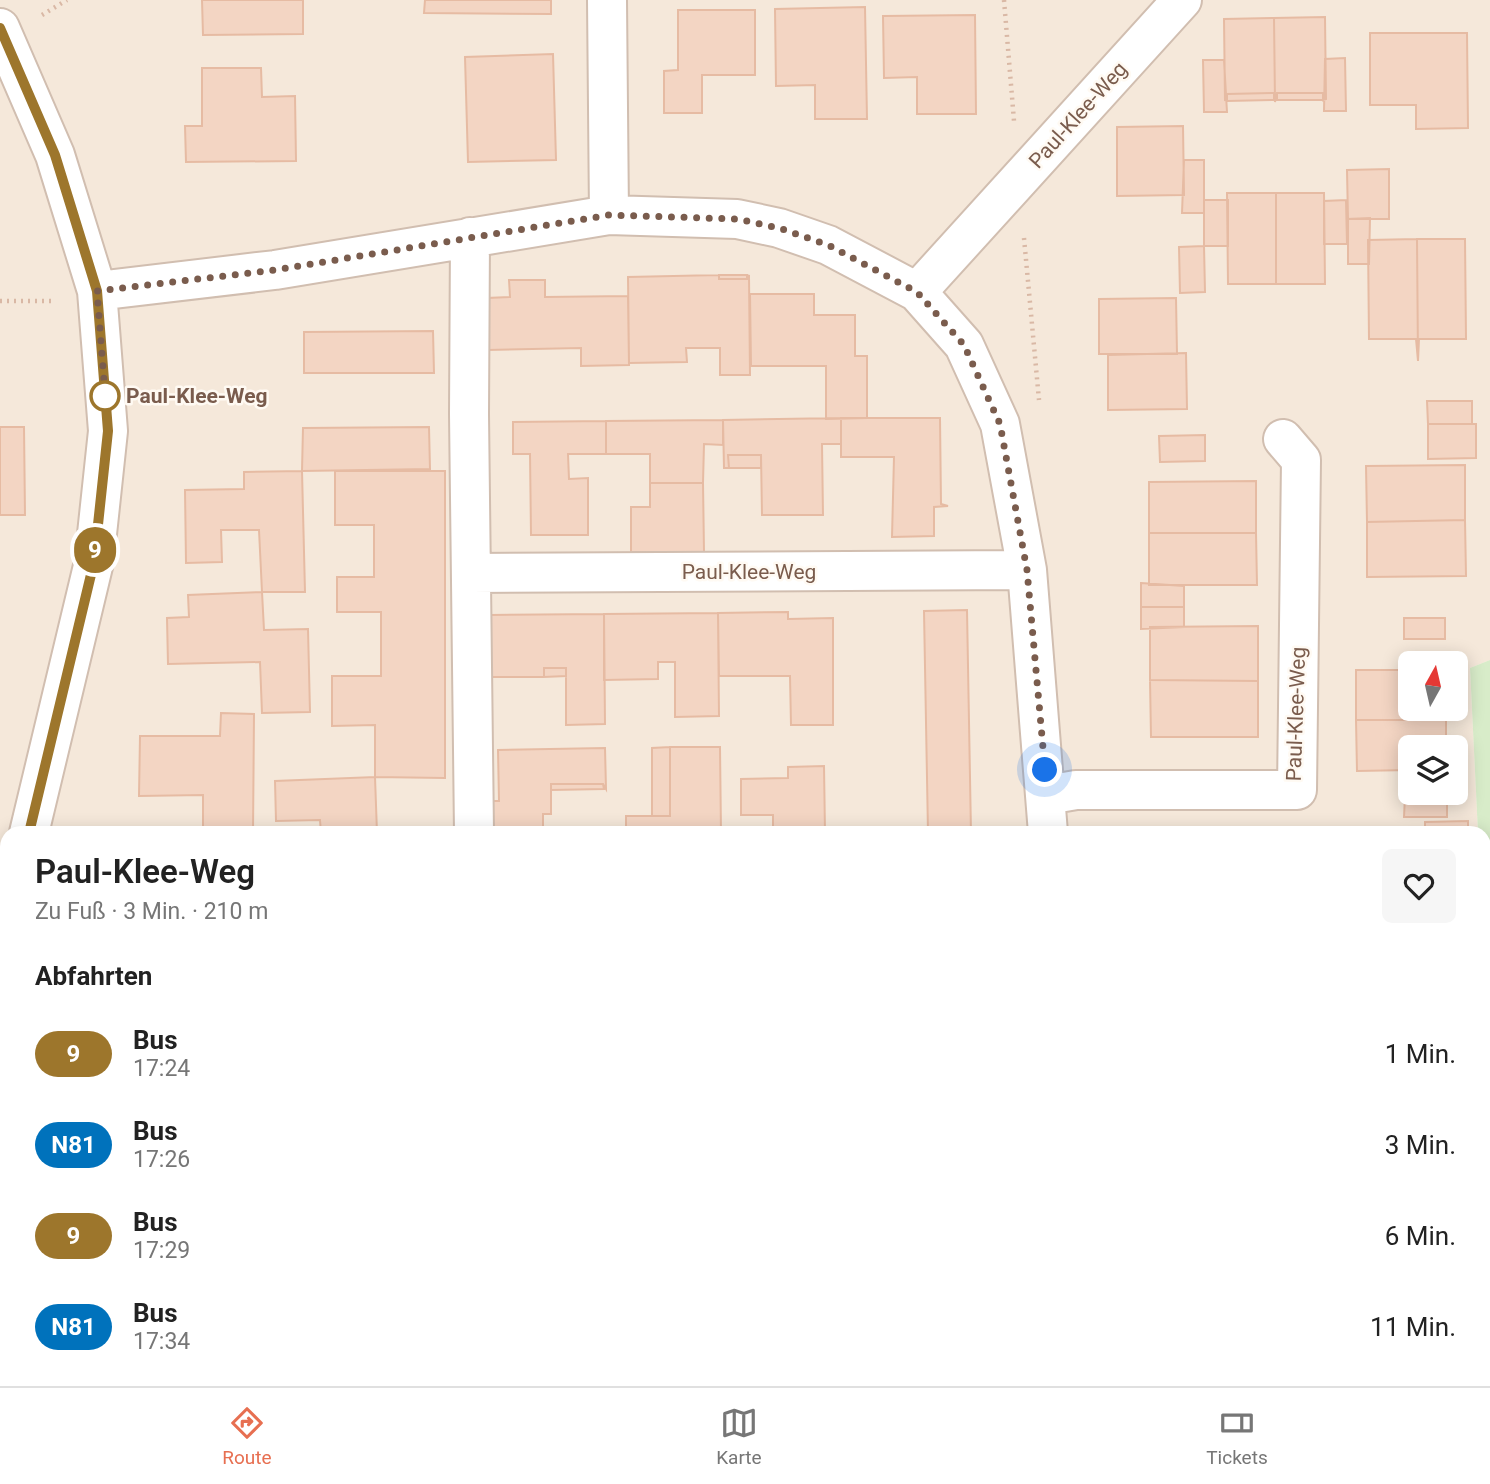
<!DOCTYPE html>
<html lang="de">
<meta charset="utf-8">
<style>
:root{--surface:#fff;--page:#f6f6f6;--text:#222;--muted:#767676;--line:#e0e0e0;--accent:#e76f51}
body{margin:0;font-family:Roboto,sans-serif;background:var(--page);color:var(--text);height:100vh;display:flex;flex-direction:column;font-size:26px;white-space:nowrap}
*{box-sizing:border-box;margin:0}
p{font-size:23px;color:var(--muted)}
.icon{flex:none;width:38px;height:38px;fill:none;stroke:currentColor;stroke-width:2;stroke-linecap:round;stroke-linejoin:round}
.map{position:relative;flex:1;overflow:hidden}
.drawer{position:absolute;left:0px;top:826px;width:1491px;height:560px;display:flex;flex-direction:column;background:var(--surface);border-radius:21px 21px 0 0;box-shadow:0 4px 18px #0003}
.drawer>*{flex:none}
.badge{padding:0 14px;border-radius:23px;font-size:24px;line-height:46px}
.needle{width:46px;rotate:8deg}
.buttons{position:absolute;left:1398px;top:651px;display:grid;gap:14px}
.buttons a{display:grid;place-items:center;width:70px;height:70px;border-radius:10px;background:var(--surface);box-shadow:0 4px 18px #0003;font-size:35px}
.you{position:absolute;width:35px;height:35px;margin:-18px;border:5px solid #fff;border-radius:50%;background:#1a73e8;box-shadow:0 0 0 10px #1a73e833}
.map>.badge{position:absolute;translate:-50% -50%;box-shadow:0 0 0 4px #fff}
h2{padding:0 35px;font-size:26px;line-height:63px}
.round{display:grid;place-items:center;flex:none;width:74px;height:74px;border-radius:10px;background:var(--page)}
.head{display:flex;align-items:center;justify-content:space-between;height:119px;padding:0 35px}
h1{font-size:33px;font-weight:600;line-height:52px}
ul{padding:0;list-style:none}
li{display:flex;align-items:center;gap:21px;height:91px;padding:0 35px}
li div{flex:1}
li b{display:block;font-size:26px}
li em{font-style:normal}
li .badge{min-width:77px;font-weight:700;text-align:center}
.menu{display:flex;justify-content:space-around;align-items:center;height:98px;border-top:2px solid var(--line);background:var(--surface);font-size:19px;color:var(--muted)}
.menu a{display:grid;justify-items:center;gap:4px}
.menu .selected{color:var(--accent)}
.map>svg:first-child{display:block}
.residential{fill:#f5e8da;fill-rule:evenodd}
.green{fill:#d8ecc9}
.building{fill:#f3d5c3;stroke:#e6bba3;stroke-width:2}
.lines{fill:none;stroke-linecap:round;stroke-linejoin:round}
.minor-casing{stroke:#d1beb0;stroke-width:42}
.path{stroke:#d9b8a5;stroke-width:4.5;stroke-dasharray:2 5;stroke-linecap:butt}
.minor{stroke:#fff;stroke-width:38}
.line-casing{stroke:#fff;stroke-width:16}
.line{stroke:#9d762c;stroke-width:10}
.walk{stroke:#7a5c4d;stroke-width:7;stroke-dasharray:0 12.6}
.stop-dot{fill:#fff;stroke:#9d762c;stroke-width:3.5}
.labels{text-anchor:middle;dominant-baseline:central;stroke-width:5;stroke-linejoin:round;paint-order:stroke}
.street-label{font-size:21px;fill:#7a5c4d;stroke:#fffaf3}
.stop-label{font-size:21px;font-weight:bold;fill:#7a5c4d;stroke:#fffaf3;text-anchor:start}
</style>
<div class="map">
<svg width="1490" height="1386" viewBox="0 0 1490 1386">
<rect width="100%" height="100%" fill="#fdf6ec"/>
<path class="residential" d="M0,0H1490V660L1470,668L1478,833H7V1379H1484V948L1490,1065V1386H0ZM1410,663H1456V709H1410ZM1410,747H1456V793H1410Z"/>
<path class="green" d="M1490,660V1065L1484,948V833H1478L1470,668Z"/>
<path class="building" d="M202,0H303V34L203,35Z
M425,0H551V14L424,13Z
M865,7L867,119H815V85L776,86L775,9Z
M678,10H755V75H702V113H664V71L678,70Z
M975,15L976,114H917V77L884,78L883,16Z
M1325,17L1326,99L1323,100V93H1277L1275,102L1274,18Z
M1274,18L1275,102L1274,93L1227,94L1225,101L1224,19Z
M1370,33H1467L1468,128L1416,129V105H1370Z
M553,54L556,160L468,162L465,57Z
M1345,58L1346,111H1324L1325,59Z
M1203,60H1224L1227,112H1204Z
M202,68H261L262,97L295,96L296,161L186,162L185,126H202Z
M1274,93V100L1227,101V94Z
M1277,93H1323V100H1277Z
M1183,126L1184,195L1117,196V127Z
M1184,160H1204V213H1182Z
M1389,169V219H1348L1347,170Z
M1227,193H1276V284H1228Z
M1276,193H1324L1325,284H1276Z
M1204,200H1228V246H1204Z
M1346,200L1347,244H1324V201Z
M1370,218L1369,264H1348V219Z
M1417,239H1465L1466,339H1419L1418,361Z
M1417,239L1418,361L1416,339H1369L1368,240Z
M1204,246L1205,292L1180,293L1179,247Z
M719,275V279H747L749,275L750,375H720V348H686L687,362L629,363L628,277Z
M719,275H747V279H719Z
M509,280H545V297L628,296L629,365L581,366V348L487,350V298L510,297Z
M750,294H814V315H855V356H867V418L826,419V366H751Z
M1176,298L1177,354H1099V299Z
M433,331L434,373H304V332Z
M1186,353L1187,409L1108,410V355Z
M1427,401H1472V424H1428Z
M841,418V444H822L823,515H762L761,455H728L729,468H724L723,420Z
M841,418H940L941,504L948,506L934,507V536L892,537L894,457H841Z
M723,420V445L704,444L703,483H650V454H606V421Z
M606,421V454H568L569,479L588,478V535H531L530,454H513V422Z
M1428,424H1476V458L1428,459Z
M0,427H24L25,515H0Z
M429,427L430,469L302,471L303,428Z
M1205,435V461L1160,462L1159,436Z
M728,455H761V468H729Z
M1465,465V520L1367,522L1366,466Z
M302,471L305,592H262L259,530H221L222,562L186,563L185,490L244,489V472Z
M335,471H445V778L375,777V725L332,726V676H381V612H337V577H374V525H335Z
M1256,481V533H1149V482Z
M650,483H703L704,552H631V507H650Z
M1465,520L1466,576L1367,577V522Z
M1149,533H1256L1257,585H1149Z
M1141,583L1184,586V607H1141Z
M262,592L264,630L308,629L310,712L262,713L260,662L168,664L167,618L189,617L188,595Z
M1141,607H1184V627L1141,629Z
M967,610L971,833H928L924,611Z
M788,612V619L833,618V725H791L790,676H719L718,613Z
M718,613L719,716L675,717V662H658V679L604,680V614Z
M604,614L605,724L566,725V668H544V677H490V615Z
M1404,618H1445V639H1404Z
M1258,626V681L1150,680V627Z
M544,668H566V676L544,677Z
M1356,670H1410V709H1446V720H1356Z
M1150,680L1258,681V737H1151Z
M221,713L254,714L253,833H203V795L139,796L140,736H220Z
M1356,720H1446V747H1410V770L1357,771Z
M670,747V816H652V748Z
M670,747H720L721,833H626V816H670Z
M605,748L606,789L603,784H551V814H543V833H493V801H499L498,750Z
M824,766L825,833H773V815H741V779L788,778V767Z
M375,777L377,833H321L320,820L276,821L275,781Z
M551,784H603L604,789L551,790Z
M1405,796H1447V817H1404Z
M1468,821V833H1425V822Z
M0,1348H7V1371H0Z
M0,1371H7V1379H28V1386H0Z
M331,1379H372V1386H331Z
M427,1379H470V1386H427Z
M643,1379H687V1386H643Z
M1075,1381H1125V1386H1075Z"/>
<g class="lines">
<defs>
<path id="minor" d="M607,0L609,215
M0,28L55,155L97,291L108,431L94,562L29,833
M470,237L469,414L474,833
M97,291L275,270L609,215L737,219L779,228L828,245L917,292L964,345L1000,424L1027,570L1048,833
M917,292L1182,0
M471,573L1027,570
M1047,795L1076,790H1297L1301,460L1283,439
M0,906L7,892
M0,1258L7,1265
M132,1379L140,1386
M524,1379V1386
M891,1379L897,1386
M803,1386L813,1379"/>
</defs>
<use href="#minor" class="minor-casing"/>
<path class="path" d="M1004,0L1014,121
M42,15L67,0
M1024,238L1039,400
M0,301H55
M1171,1379L1172,1386"/>
<use href="#minor" class="minor"/>
</g>
<g class="lines">
<defs>
<path id="line" d="M0,28L55,155L97,291L108,431L94,562L29,833"/>
</defs>
<use href="#line" class="line-casing"/>
<use href="#line" class="line"/>
<path class="walk" d="M105,396L106,406L97,291L275,270L609,215L737,219L779,228L828,245L917,292L964,345L1000,424L1027,570L1045,770"/>
</g>
<circle class="stop-dot" cx="105" cy="396" r="14"/>
<g class="labels">
<g class="street-label">
<text transform="translate(1078 115) rotate(-48)">Paul-Klee-Weg</text>
<text x="749" y="572">Paul-Klee-Weg</text>
<text transform="translate(1296 714) rotate(-88)">Paul-Klee-Weg</text>
</g>
<g class="stop-label">
<text x="126" y="396">Paul-Klee-Weg</text>
</g>
</g>
</svg>
<div class="buttons">
<a><svg class="needle" viewBox="-14 -14 28 28"><path d="M0-13l5 13h-10z" fill="#e53935"/><path d="M0 13l5-13h-10z" fill="#767676"/></svg></a>
<a><svg class="icon" aria-label="layers" viewBox="0 0 24 24"><path d="M12 4l9 5-9 5-9-5zM3 14l9 5 9-5"/></svg></a>
</div>
<div class="you" style="left:1045px;top:770px"></div>
<b class="badge" style="left:95px;top:550px;background:#9d762c;color:#fff">9</b>
<section class="drawer">
<div class="head"><div><h1>Paul-Klee-Weg</h1><p>Zu Fuß · 3 Min. · 210 m</p></div><a class="round"><svg class="icon" aria-label="heart" viewBox="0 0 24 24"><path d="M12 20l-8-8c-3-5 5-10 8-4 3-6 11-1 8 4z"/></svg></a></div>
<h2>Abfahrten</h2>
<ul>
<li><span class="badge" style="background:#9d762c;color:#fff">9</span><div><b>Bus</b><p>17:24</p></div><em>1 Min.</em></li>
<li><span class="badge" style="background:#0072bc;color:#fff">N81</span><div><b>Bus</b><p>17:26</p></div><em>3 Min.</em></li>
<li><span class="badge" style="background:#9d762c;color:#fff">9</span><div><b>Bus</b><p>17:29</p></div><em>6 Min.</em></li>
<li><span class="badge" style="background:#0072bc;color:#fff">N81</span><div><b>Bus</b><p>17:34</p></div><em>11 Min.</em></li>
</ul>
</section>
</div>
<nav class="menu">
<a class="selected"><svg class="icon" aria-label="directions" viewBox="0 0 24 24"><path d="M12 3l9 9-9 9-9-9zM9 14v-3h6M13 9l2 2-2 2"/></svg>Route</a>
<a><svg class="icon" aria-label="map" viewBox="0 0 24 24"><path d="M3 6l6-2 6 2 6-2v14l-6 2-6-2-6 2zM9 4v14M15 6v14"/></svg>Karte</a>
<a><svg class="icon" aria-label="tickets" viewBox="0 0 24 24"><path d="M3 7h18v10H3zM15 7v10"/></svg>Tickets</a>
</nav>
